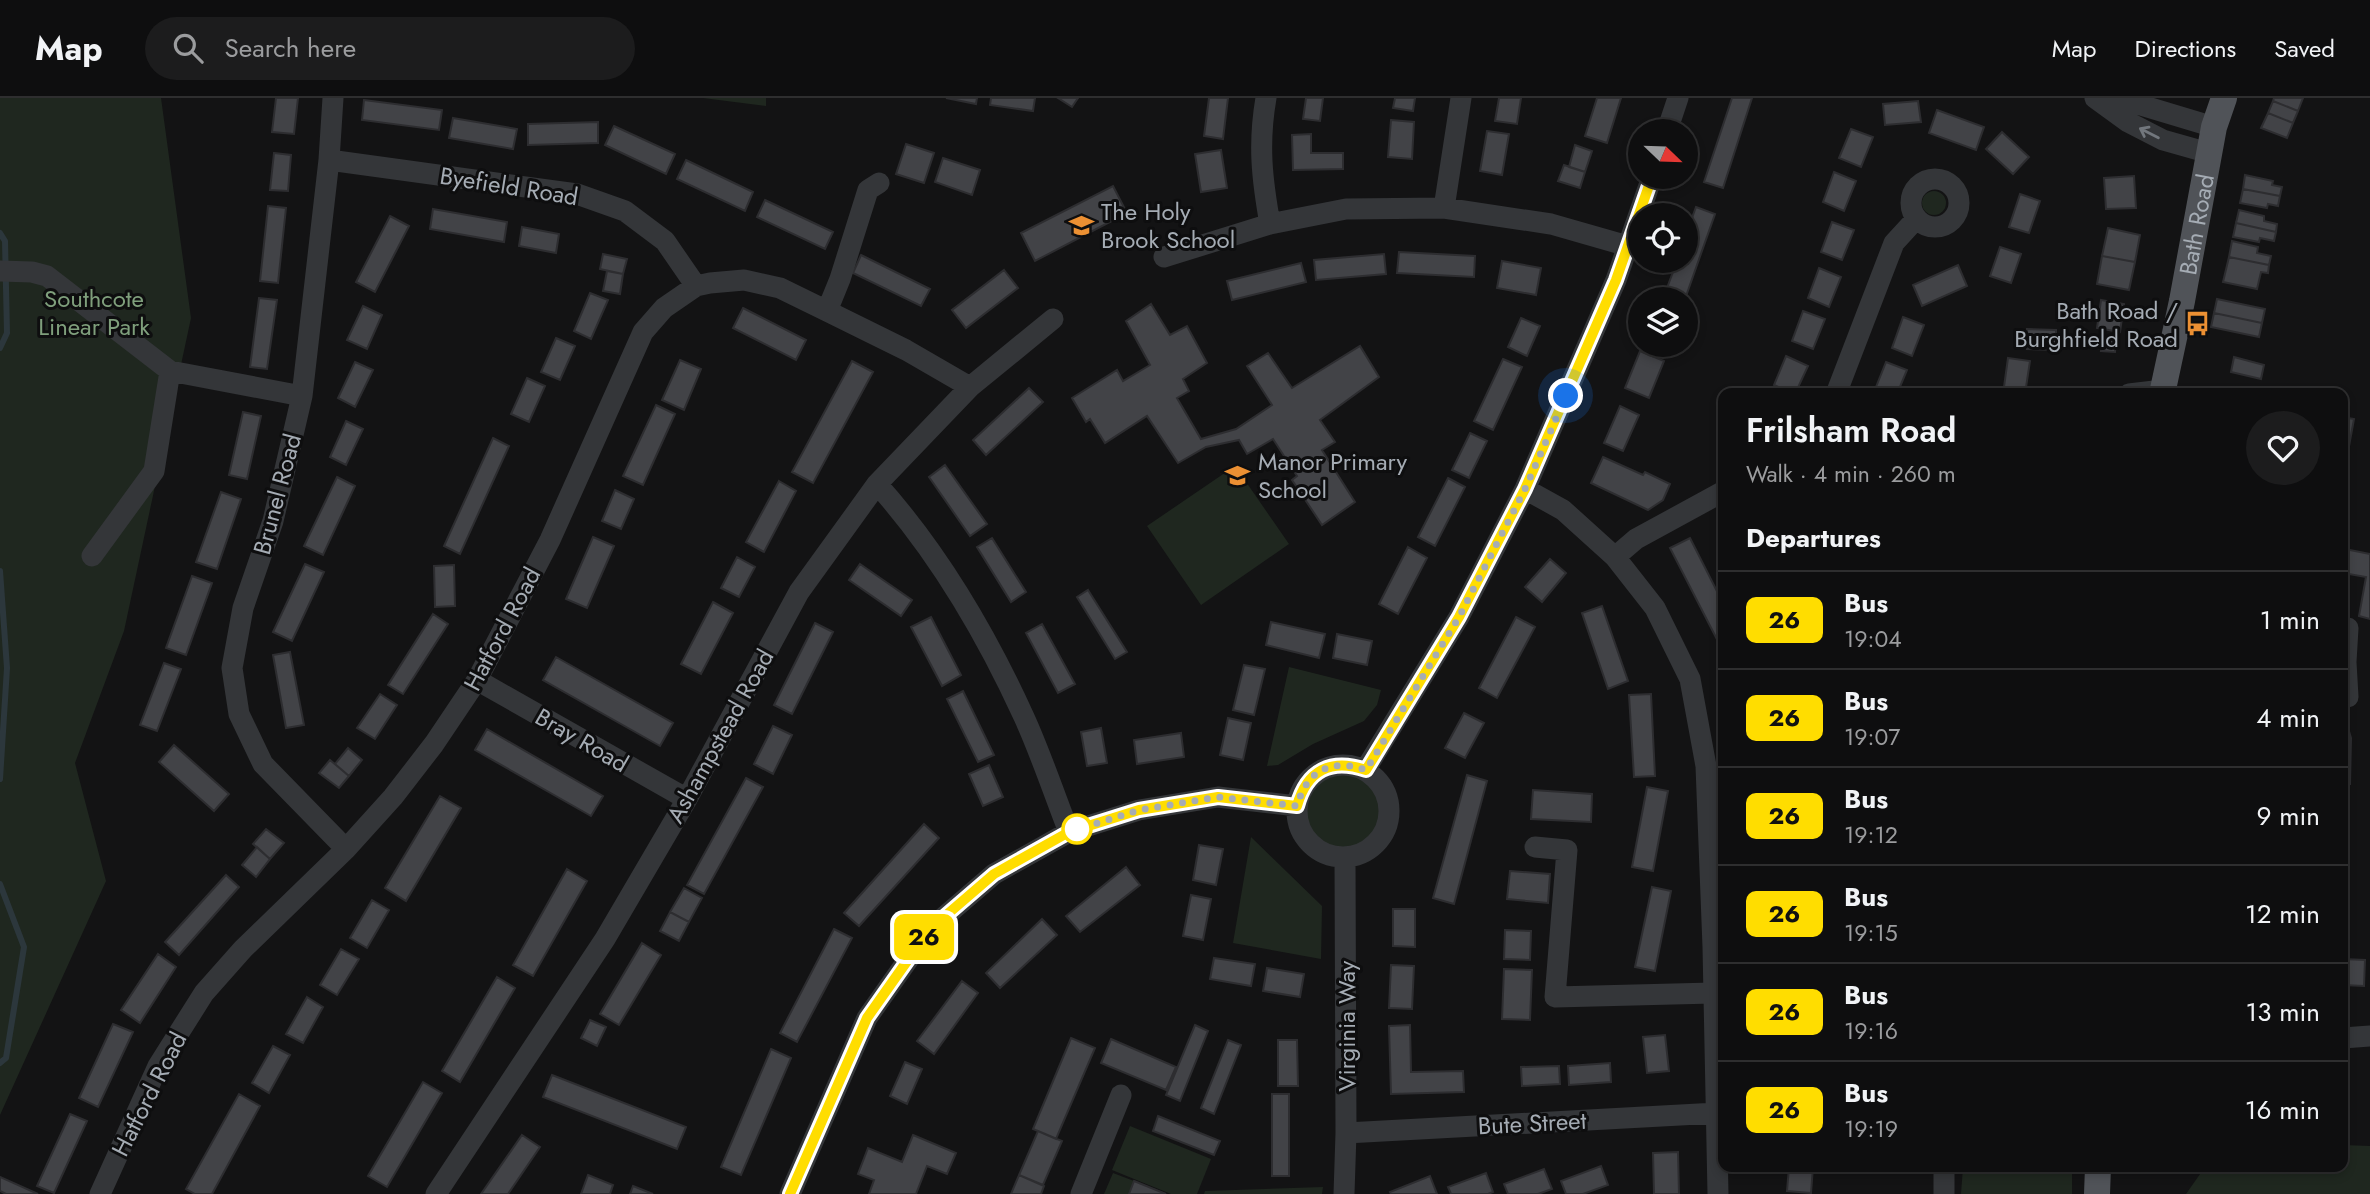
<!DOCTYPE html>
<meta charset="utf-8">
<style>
:root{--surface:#0e0e0f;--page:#1c1c1d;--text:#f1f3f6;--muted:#9b9c9e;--line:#2e2e2f}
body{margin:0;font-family:Jost,sans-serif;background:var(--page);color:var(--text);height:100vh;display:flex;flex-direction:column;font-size:26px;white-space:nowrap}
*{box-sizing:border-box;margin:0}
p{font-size:23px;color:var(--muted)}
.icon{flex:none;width:38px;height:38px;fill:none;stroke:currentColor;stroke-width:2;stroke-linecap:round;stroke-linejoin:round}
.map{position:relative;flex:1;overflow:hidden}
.panel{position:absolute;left:1718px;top:290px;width:630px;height:784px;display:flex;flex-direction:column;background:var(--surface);border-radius:14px;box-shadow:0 4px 10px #0003,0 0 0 2px var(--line)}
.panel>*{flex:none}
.badge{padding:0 14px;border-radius:10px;font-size:24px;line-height:46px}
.needle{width:46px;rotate:113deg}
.controls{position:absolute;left:1628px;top:21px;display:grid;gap:14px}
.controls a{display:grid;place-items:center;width:70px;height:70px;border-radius:50%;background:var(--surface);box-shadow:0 4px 10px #0003,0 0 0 2px var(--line);font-size:35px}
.you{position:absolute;width:35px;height:35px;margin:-18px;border:5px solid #fff;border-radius:50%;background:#1a73e8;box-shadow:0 0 0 10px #1a73e833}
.map>.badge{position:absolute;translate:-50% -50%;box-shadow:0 0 0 4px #fff}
h2{padding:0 28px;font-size:26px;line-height:63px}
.round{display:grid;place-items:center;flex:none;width:74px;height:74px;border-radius:37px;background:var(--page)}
.head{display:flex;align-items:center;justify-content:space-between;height:119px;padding:0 28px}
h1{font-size:33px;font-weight:600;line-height:52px}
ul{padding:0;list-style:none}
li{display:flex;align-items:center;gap:21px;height:98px;padding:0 28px;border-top:2px solid var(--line)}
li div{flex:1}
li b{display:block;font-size:26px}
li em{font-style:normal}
li .badge{min-width:77px;font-weight:700;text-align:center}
header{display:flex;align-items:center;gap:42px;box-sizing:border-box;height:98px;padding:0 35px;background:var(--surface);border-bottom:2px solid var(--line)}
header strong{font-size:33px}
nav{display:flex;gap:38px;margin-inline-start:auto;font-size:24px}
.search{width:490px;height:63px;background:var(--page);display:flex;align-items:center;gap:18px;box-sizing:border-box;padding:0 24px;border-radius:38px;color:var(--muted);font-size:26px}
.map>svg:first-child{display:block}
.green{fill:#1f271f}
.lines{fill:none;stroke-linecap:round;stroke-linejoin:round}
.stream{stroke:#2c373c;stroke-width:6}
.building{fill:#424347;stroke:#2d2d30;stroke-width:2}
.minor{stroke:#343639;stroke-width:21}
.major{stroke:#505358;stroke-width:26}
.oneway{stroke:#72777d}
.line-casing{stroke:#fff;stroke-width:16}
.line{stroke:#fd0;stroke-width:10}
.walk{stroke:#a5acb4;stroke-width:7;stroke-dasharray:0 12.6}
.stop-dot{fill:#fff;stroke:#fd0;stroke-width:3.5}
.labels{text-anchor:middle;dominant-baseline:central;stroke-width:6;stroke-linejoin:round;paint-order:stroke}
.street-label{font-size:24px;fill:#a5acb4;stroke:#0e0e0f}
.poi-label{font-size:24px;fill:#a5acb4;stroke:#0e0e0f;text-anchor:start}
.park-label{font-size:24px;fill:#7f9f7c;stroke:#0e0e0f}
</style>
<header>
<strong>Map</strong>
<div class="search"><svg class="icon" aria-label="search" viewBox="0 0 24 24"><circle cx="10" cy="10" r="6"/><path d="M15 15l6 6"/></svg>Search here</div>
<nav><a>Map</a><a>Directions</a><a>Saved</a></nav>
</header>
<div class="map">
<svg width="2370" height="1096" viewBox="0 0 2370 1096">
<rect width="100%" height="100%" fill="#131314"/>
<path class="green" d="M0,0H161L191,220L124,533L75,665L106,783L0,1017Z
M703,0H766V8Z
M1922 105a12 12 0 1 1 24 0a12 12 0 1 1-24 0Z
M1235,368L1289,446L1201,507L1147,428Z
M1289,569L1381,592L1377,607L1364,623L1313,646L1278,667L1267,668Z
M1304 713a38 38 0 1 1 76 0a38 38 0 1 1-76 0Z
M1251,739L1322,808L1321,861L1233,845Z
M1130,1028L1211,1061L1197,1096H1171L1112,1072Z
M2343,1047L2370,1048V1096H2186L2205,1069H2343Z
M1963,1069H2072V1096H1961Z
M1113,1075L1134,1083L1129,1096H1104Z
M1323,1089L1322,1096H1204L1205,1093Z"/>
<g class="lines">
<path class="stream" d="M0,135L5,143L7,235L0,250
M0,473L7,570L0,681
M0,786L24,849L6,960L0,965"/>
</g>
<path class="building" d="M276,0H298L294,36L272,34Z
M946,0H977L976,6Z
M991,0H1035L1033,13L990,7Z
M1058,0H1078L1072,9Z
M1209,0H1228L1223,41L1204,38Z
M1306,0H1323L1320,23L1303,21Z
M1395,0H1415L1413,13L1393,10Z
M1499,0H1521L1517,26L1495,23Z
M1597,0H1621L1607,45L1585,38Z
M1732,0H1752L1723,90L1704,84Z
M2274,0H2303L2298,13L2273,3Z
M364,2L442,12L439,32L362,22Z
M1918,3L1921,24L1885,27L1883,6Z
M2273,3L2298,13L2293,25L2268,15Z
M1937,12L1984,29L1976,52L1929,35Z
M2268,15L2293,25L2287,40L2261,30Z
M453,20L517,31L513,51L449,40Z
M1391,22L1414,24L1412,61L1388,59Z
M598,24V45L528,47V26Z
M614,28L675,56L666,76L605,47Z
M1851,31L1873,39L1861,69L1839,60Z
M1487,33L1509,36L1502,77L1480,73Z
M2002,34L2029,59L2013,76L1986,51Z
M1311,36V55H1343V71L1293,72L1292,37Z
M906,46L934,55L924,85L896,76Z
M1575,47L1592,53L1585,74L1569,69Z
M1221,52L1227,90L1201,94L1195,56Z
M274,55L291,57L288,93L270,92Z
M943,60L980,72L972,97L935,84Z
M686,62L753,94L745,113L677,81Z
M1564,67L1585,74L1580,90L1558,83Z
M1834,74L1856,83L1844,113L1823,104Z
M2245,77L2273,83L2272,87L2282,89L2280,98L2243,91Z
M2134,78L2136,110L2106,111L2104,80Z
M1113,88L1127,115L1035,163L1021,135Z
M2243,91L2280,98L2278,108L2268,106L2267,110L2240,105Z
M2020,96L2040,103L2029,135L2009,129Z
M765,102L833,134L825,151L757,119Z
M268,108L286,110L278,185L260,183Z
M1696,109L1715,116L1685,201H1663L1677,163H1685V139Z
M433,111L507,124L504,144L430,131Z
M2239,112L2264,118V123L2277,126L2276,134L2236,125Z
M390,118L409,128L375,194L356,184Z
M1832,124L1854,132L1842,162L1821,154Z
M2236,125L2276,134L2274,143L2260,140L2259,144L2233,139Z
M522,129L559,136L556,155L519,148Z
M2108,130L2140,137L2135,164L2102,158Z
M2232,143L2258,149L2257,155L2271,158L2269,167L2229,159Z
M2000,149L2021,156L2011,185L1990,178Z
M1399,154L1475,158L1474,179L1397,175Z
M603,156L627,161L623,176L600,171Z
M1384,156L1386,176L1316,182L1314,162Z
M861,157L930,191L921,208L853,175Z
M2102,158L2135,164L2129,192L2097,186Z
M2229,159L2269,167L2268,175L2261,174L2257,191L2223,184Z
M1502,163L1541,170L1536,197L1497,190Z
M1301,165L1306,184L1232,202L1227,183Z
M1958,167L1967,188L1922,208L1913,187Z
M1819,170L1841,179L1829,209L1808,200Z
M1004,172L1018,190L966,230L952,212Z
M607,173L623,176L620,196L603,193Z
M590,195L608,202L591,241L574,233Z
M259,200L277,202L267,271L250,269Z
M2217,201L2265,211L2262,225L2214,215Z
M2101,202L2124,206L2120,234L2097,230Z
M1151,206L1170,237L1187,228L1207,265L1183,281L1189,293L1177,300L1201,341L1236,331L1272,307L1247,268L1268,255L1292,290L1360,248L1379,279L1320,322L1335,344L1322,352L1355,404L1322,427L1292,382L1297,378L1273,341L1247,356L1239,342L1206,349L1178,365L1147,318L1105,345L1090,321L1086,324L1072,300L1117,272L1123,283L1150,267L1126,223Z
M363,208L382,217L367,251L347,242Z
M743,210L806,242L796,262L733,230Z
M1803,213L1825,221L1813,251L1792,243Z
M2214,215L2262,225L2259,239L2211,229Z
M1903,219L1924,227L1912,258L1892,250Z
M1521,220L1540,228L1527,258L1508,249Z
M2027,231L2056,232V252L2027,251Z
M556,240L575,248L560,282L541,274Z
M2103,241L2116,242L2115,254L2101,253Z
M1640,253L1664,263L1649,300L1625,290Z
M1786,258L1808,268L1795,296L1774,287Z
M2234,259L2264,267L2261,281L2231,274Z
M2008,260L2030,263L2025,296H2003Z
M1503,261L1522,269L1493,332L1474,323Z
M680,262L701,271L684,312L662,302Z
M852,263L873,274L813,385L792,374Z
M355,264L373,272L355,309L338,300Z
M1886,264L1907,272L1897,296L1874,294Z
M527,280L545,288L529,324L511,316Z
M1029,290L1043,304L986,357L973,342Z
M656,307L675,316L643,387L623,378Z
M1620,308L1639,317L1623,353L1604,345Z
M243,314L261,318L247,381L229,377Z
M2343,319L2354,321L2343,381Z
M346,323L363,331L346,367L330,359Z
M1470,335L1487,343L1469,380L1452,372Z
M493,340L509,348L460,456L444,448Z
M1603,359L1643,377L1645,374L1670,386L1663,402L1648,412L1591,385Z
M945,367L987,426L970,438L929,379Z
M337,379L355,388L323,457L304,448Z
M1448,380L1465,389L1435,448L1418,439Z
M779,383L796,393L764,454L746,444Z
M615,392L634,401L621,431L602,423Z
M221,394L241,401L217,471L196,464Z
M593,439L614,448L587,510L566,501Z
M992,440L1026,494L1011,504L977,449Z
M1690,440L1724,507V555L1670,450Z
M1408,449L1427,460L1398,516L1379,506Z
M2345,451L2370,456V521L2359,518L2366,479L2343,475Z
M737,459L755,469L739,499L721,490Z
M1550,461L1566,475L1542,504L1525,489Z
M305,466L324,474L292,543L273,534Z
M860,466L912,502L901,518L849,482Z
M454,467L455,508L435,509L434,468Z
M192,478L212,485L186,557L166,550Z
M1088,492L1127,554L1115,561L1077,499Z
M713,504L733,515L701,576L681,566Z
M1602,508L1628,583L1608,591L1582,515Z
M433,516L448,526L403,596L388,587Z
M931,519L961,577L942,588L911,529Z
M1516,519L1535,529L1497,600L1479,590Z
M1271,524L1325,536L1319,560L1266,547Z
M815,525L833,534L792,616L774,607Z
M1042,526L1075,586L1058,595L1026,535Z
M1337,536L1372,543L1367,567L1333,560Z
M290,554L304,627L286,630L273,557Z
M556,559L673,625L660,648L543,582Z
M164,565L181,571L157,633L140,627Z
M1244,567L1265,571L1254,617L1233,612Z
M963,593L994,657L978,664L947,601Z
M380,596L397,607L375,641L357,630Z
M1651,596L1655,678L1634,679L1629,597Z
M2343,613L2351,640L2350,686H2343Z
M1464,615L1484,625L1465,660L1445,650Z
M1228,620L1251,625L1243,662L1220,657Z
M773,628L792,637L773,676L754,666Z
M1101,630L1107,665L1087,668L1081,634Z
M487,631L603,698L591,718L475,652Z
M1181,635L1184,659L1137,666L1134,642Z
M174,647L229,696L214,713L159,664Z
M348,650L362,662L349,678L335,666Z
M330,662L349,678L339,690L319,675Z
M989,667L1003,699L983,708L969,676Z
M1467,677L1487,683L1454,806L1433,800Z
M746,680L763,689L704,796L687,787Z
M1647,689L1668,693L1653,773L1632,769Z
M1533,692L1592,696L1591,724L1531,721Z
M2343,694H2347L2343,721Z
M440,698L461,710L406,803L385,790Z
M924,726L939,740L859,828L844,815Z
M266,731L284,745L270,761L253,746Z
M1199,747L1223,751L1216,787L1193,782Z
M257,749L270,761L256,779L242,767Z
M1126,769L1140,787L1080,834L1066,818Z
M567,771L587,783L533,878L513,867Z
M1510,773L1550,776L1548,805L1507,801Z
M226,777L239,789L179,857L165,844Z
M1652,789L1671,793L1655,873L1635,869Z
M684,790L702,800L689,824L670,814Z
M1191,797L1211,801L1203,842L1183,838Z
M372,802L389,812L367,850L350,840Z
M1393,811H1415V849L1393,848Z
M670,814L689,824L679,843L660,833Z
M1042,821L1057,837L1000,890L986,875Z
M834,831L852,840L797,944L780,935Z
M1505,832L1531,833L1530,862L1504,861Z
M642,845L661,857L619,927L600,916Z
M341,851L359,861L337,897L320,887Z
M158,856L176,869L140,925L121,912Z
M1214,860L1255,866L1251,888L1210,881Z
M2343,861L2365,862L2364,888L2343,887Z
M1391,867L1414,868L1412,911L1389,910Z
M1267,870L1304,876L1300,899L1263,893Z
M1504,871L1532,872L1530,922L1502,921Z
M497,879L515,890L460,984L442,973Z
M962,883L978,895L934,956L917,943Z
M307,899L323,909L303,945L286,936Z
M590,922L606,929L597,948L581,940Z
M113,926L133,934L98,1009L79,1000Z
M1195,927L1208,933L1180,1003L1166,997Z
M1410,927L1411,974L1463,973L1464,994L1391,996L1389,928Z
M1665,937L1669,973L1647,975L1643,939Z
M1071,940L1095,950L1056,1041L1033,1031Z
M1111,941L1176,969L1166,992L1101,965Z
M1228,942L1241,947L1214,1016L1201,1010Z
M1278,942H1297L1298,988H1278Z
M273,948L290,957L269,995L252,985Z
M771,951L791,960L741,1077L721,1069Z
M905,964L922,971L907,1006L890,998Z
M1610,965L1611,984L1569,987L1568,968Z
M1559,968L1560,986L1522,988L1521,969Z
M552,977L686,1029L677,1051L543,999Z
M423,984L442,995L387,1089L368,1078Z
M239,996L260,1008L212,1096H195L186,1091Z
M1272,996H1289V1078H1272Z
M70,1016L87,1023L54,1095L37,1088Z
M1158,1018L1220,1043L1214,1057L1153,1033Z
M1038,1033L1062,1043L1043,1087L1019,1077Z
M522,1037L540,1049L508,1096H481Z
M913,1037L956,1055L947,1076L927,1068L916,1096H869L874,1082L858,1076L868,1050L902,1064Z
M1678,1054L1679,1096H1654L1653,1055Z
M1601,1068L1608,1087L1583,1096H1566L1561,1083Z
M1789,1069H1813L1811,1095L1787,1093Z
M1544,1071L1552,1091L1538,1096H1508L1504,1086Z
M1486,1075L1493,1094L1488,1096H1451L1448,1089Z
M588,1077L613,1087L610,1096H581Z
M1019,1077L1044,1088L1041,1096H1011Z
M1430,1078L1437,1096H1391L1390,1094Z
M0,1079L38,1096H6L0,1093Z
M1134,1083L1166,1096H1129Z
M633,1088L653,1096H630Z"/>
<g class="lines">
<path class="minor" d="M333,0L329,62L302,298L273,423L243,510L232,570L239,616L263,666L346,751
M1266,0C1258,46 1262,81 1270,126
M2095,0L2128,24L2163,42L2209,55
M2098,1L2134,5L2214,29
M1667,33L1678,0
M329,62L577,96L625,113L665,143L696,188
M1911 105a24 24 0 1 1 48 0a24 24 0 1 1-48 0Z
M1444,110L1461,0
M1164,159L1270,126L1346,111L1444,110L1551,126L1628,148
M0,173L32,174L47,178L170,273L302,298
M827,213L840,181L868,92L879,85
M1836,296L1894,145L1916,121
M2129,296L2163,292
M877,386C937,453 987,538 1024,619C1041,656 1054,696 1069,734
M1525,391L1563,412L1615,459L1655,510L1690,581L1706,668L1713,849L1718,1096
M92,458L154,373L170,273
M1615,459L1636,441L1724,393
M2346,564L2348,530
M2343,565L2346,564L2348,599
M477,582L687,701
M1297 713a46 46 0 1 1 92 0a46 46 0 1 1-92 0Z
M1365,672L1459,519L1525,391L1616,182L1652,79
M1535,749L1567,752L1555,899L1713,895
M2343,940L2370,938
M1346,1035L1717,1015
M100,1096L158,968L204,895L243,851L346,751L393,699L434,646L477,582L550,442L643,234L664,210L696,188L710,185L744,182L780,190L827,213L906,252L970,289
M436,1096L605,841L687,701L799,494L877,386L970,289L1053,221
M790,1096L867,920L929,832L994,776L1069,734L1139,712L1218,699L1297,708
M1081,1096L1121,997
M1344,1096L1346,1035L1345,760
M1944,1096V1069"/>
<g class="major">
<path id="s1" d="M2162,296L2182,203L2214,29L2224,0"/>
<path d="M2097,1096L2098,1069"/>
</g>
</g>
<defs><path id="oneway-shaft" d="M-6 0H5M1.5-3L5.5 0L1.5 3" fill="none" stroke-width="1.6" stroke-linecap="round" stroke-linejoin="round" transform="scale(1.75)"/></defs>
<use class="oneway" href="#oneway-shaft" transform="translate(2149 35) rotate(-153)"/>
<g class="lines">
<defs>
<path id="line" d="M790,1096L867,920L929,832L994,776L1069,734L1139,712L1218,699L1297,708C1307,672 1331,660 1366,672L1459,519L1525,391L1616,182L1652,79"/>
</defs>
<use href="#line" class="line-casing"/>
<use href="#line" class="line"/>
<path class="walk" d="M1077,731L1069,734L1139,712L1218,699L1297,708C1307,672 1331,660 1366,672L1459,519L1525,391L1566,298"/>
</g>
<defs>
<symbol id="school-bare" viewBox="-9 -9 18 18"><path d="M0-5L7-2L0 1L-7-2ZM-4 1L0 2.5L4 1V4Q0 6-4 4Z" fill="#ec9033" stroke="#0e0e0f" stroke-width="2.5" paint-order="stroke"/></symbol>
<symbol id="bus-bare" viewBox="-9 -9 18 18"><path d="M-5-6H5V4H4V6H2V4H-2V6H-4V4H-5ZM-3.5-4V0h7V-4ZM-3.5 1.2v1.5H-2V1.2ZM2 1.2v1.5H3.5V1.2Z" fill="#ec9033" stroke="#0e0e0f" stroke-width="2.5" paint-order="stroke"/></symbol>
</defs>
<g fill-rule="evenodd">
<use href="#school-bare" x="1064" y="110" width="35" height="35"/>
<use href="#bus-bare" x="2180" y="208" width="35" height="35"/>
<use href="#school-bare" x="1220" y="360" width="35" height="35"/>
</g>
<circle class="stop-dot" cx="1077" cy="731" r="14"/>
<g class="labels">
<g class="street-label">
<text transform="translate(509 88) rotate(9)">Byefield Road</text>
<text stroke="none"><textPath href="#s1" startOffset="173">Bath Road</textPath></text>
<text transform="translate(277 396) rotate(-75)">Brunel Road</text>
<text transform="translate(502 531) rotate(-62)">Hatford Road</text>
<text transform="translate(720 638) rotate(-61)">Ashampstead Road</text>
<text transform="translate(582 642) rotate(30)">Bray Road</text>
<text transform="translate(1346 928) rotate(-90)">Virginia Way</text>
<text transform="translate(149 996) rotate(-63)">Hatford Road</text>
<text transform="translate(1532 1025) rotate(-3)">Bute Street</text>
</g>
<g class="poi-label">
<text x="1101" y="113">The Holy<tspan x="1101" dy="28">Brook School</tspan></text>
<text x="2178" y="212" text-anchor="end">Bath Road /<tspan x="2178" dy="28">Burghfield Road</tspan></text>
<text x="1258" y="363">Manor Primary<tspan x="1258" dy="28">School</tspan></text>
</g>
<g class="park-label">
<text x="94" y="200">Southcote<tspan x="94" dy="28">Linear Park</tspan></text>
</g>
</g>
</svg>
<div class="controls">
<a><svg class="needle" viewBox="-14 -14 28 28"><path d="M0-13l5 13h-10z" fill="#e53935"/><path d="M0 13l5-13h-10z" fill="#9b9c9e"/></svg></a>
<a><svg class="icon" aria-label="locate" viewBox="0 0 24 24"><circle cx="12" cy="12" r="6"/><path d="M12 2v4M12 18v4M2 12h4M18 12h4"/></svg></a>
<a><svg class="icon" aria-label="layers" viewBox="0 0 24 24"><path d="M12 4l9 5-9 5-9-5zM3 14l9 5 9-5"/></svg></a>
</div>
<div class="you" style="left:1566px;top:298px"></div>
<b class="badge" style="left:924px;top:839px;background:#fd0;color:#111">26</b>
<section class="panel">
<div class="head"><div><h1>Frilsham Road</h1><p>Walk · 4 min · 260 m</p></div><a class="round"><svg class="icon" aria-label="heart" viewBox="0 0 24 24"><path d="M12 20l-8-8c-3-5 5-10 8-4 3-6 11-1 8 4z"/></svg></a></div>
<h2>Departures</h2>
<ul>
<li><span class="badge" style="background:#fd0;color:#111">26</span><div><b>Bus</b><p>19:04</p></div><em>1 min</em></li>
<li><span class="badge" style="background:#fd0;color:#111">26</span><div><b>Bus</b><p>19:07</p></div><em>4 min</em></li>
<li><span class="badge" style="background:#fd0;color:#111">26</span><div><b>Bus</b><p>19:12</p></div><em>9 min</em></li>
<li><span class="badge" style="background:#fd0;color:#111">26</span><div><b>Bus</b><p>19:15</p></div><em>12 min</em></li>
<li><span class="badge" style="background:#fd0;color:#111">26</span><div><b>Bus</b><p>19:16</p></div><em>13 min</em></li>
<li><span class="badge" style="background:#fd0;color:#111">26</span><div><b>Bus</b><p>19:19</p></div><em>16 min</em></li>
</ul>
</section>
</div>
